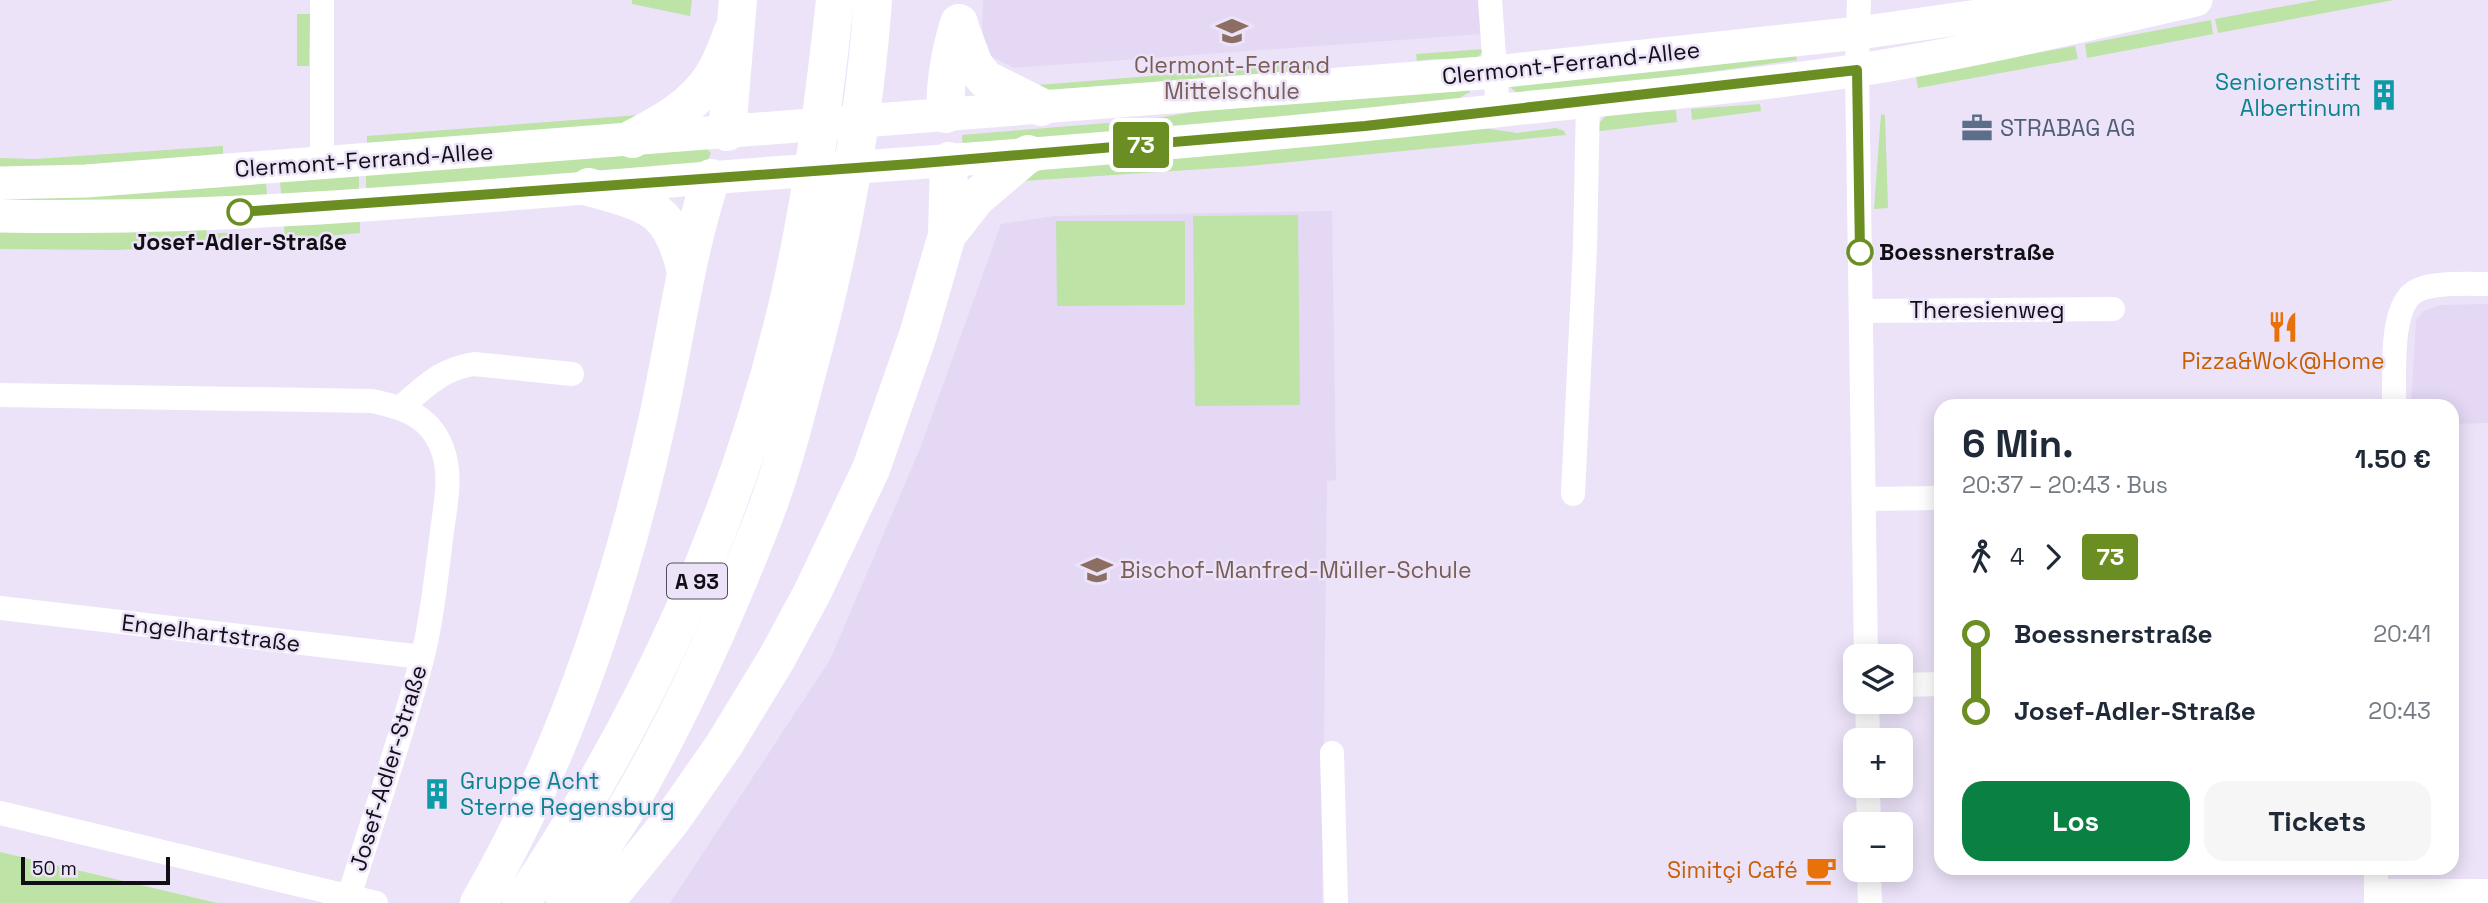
<!DOCTYPE html>
<html lang="de">
<meta charset="utf-8">
<style>
:root{--surface:#fff;--page:#f6f6f7;--text:#1f2937;--muted:#747a83;--accent:#0b8043}
body{margin:0;font-family:"Space Grotesk",sans-serif;background:var(--page);color:var(--text);height:100vh;display:flex;flex-direction:column;font-size:26px;white-space:nowrap}
*{box-sizing:border-box;margin:0}
p{font-size:23px;color:var(--muted)}
.icon{flex:none;width:38px;height:38px;fill:none;stroke:currentColor;stroke-width:2;stroke-linecap:round;stroke-linejoin:round}
.map{position:relative;flex:1;overflow:hidden}
.side{position:absolute;left:1934px;top:399px;width:525px;height:476px;display:flex;flex-direction:column;background:var(--surface);border-radius:21px;box-shadow:0 4px 18px #0003}
.side>*{flex:none}
.badge{padding:0 14px;border-radius:5px;font-size:24px;line-height:46px}
.controls{position:absolute;left:1843px;top:644px;display:grid;gap:14px}
.controls a{display:grid;place-items:center;width:70px;height:70px;border-radius:14px;background:var(--surface);box-shadow:0 4px 18px #0003;font-size:35px}
.scale{position:absolute;left:21px;bottom:18px;width:149px;box-sizing:border-box;padding-left:7px;border:4px solid #110e15;border-top:0;font-size:19px;line-height:24px;white-space:nowrap;color:#110e15;-webkit-text-stroke:5px #ece3f9;paint-order:stroke}
.map>.badge{position:absolute;translate:-50% -50%;box-shadow:0 0 0 4px #fff}
.legs{display:flex;align-items:center;gap:10px;height:77px;padding:0 28px;font-size:23px}
.legs p{margin-inline-start:auto}
.headline{display:flex;align-items:center;justify-content:space-between;height:119px;padding:0 28px}
h1{font-size:38px;font-weight:700;line-height:52px}
.primary-button{display:flex;gap:14px;margin-top:auto;padding:14px 28px}
.primary-button a{flex:1;height:80px;border-radius:21px;background:var(--accent);color:#fff;font-size:28px;font-weight:700;line-height:80px;text-align:center}
.primary-button a+a{background:var(--page);color:var(--text)}
ul{padding:0 28px;list-style:none}
li{display:flex;align-items:center;gap:24px;height:77px;font-size:26px}
li i{display:grid;place-items:center;width:10px;height:100%;margin:0 9px;background:currentColor}
li i::after{content:'';width:18px;height:18px;margin:-9px;border:5px solid;border-radius:50%;background:var(--surface)}
li p{margin-inline-start:auto}
li:first-child i{background:linear-gradient(#0000 50%,currentColor 0)}
li:last-child i{background:linear-gradient(currentColor 50%,#0000 0)}
.map>svg:first-child{display:block}
.built{fill:#e4d8f5}
.green{fill:#bde3a7}
.lines{fill:none;stroke-linecap:round;stroke-linejoin:round}
.street{stroke:#fff;stroke-width:24}
.secondary{stroke:#fff;stroke-width:33}
.highway{stroke:#fff;stroke-width:38}
.line-1-casing{stroke:#fff;stroke-width:16}
.line-1{stroke:#6b8e23;stroke-width:10}
.stop-1-dot{fill:#fff;stroke:#6b8e23;stroke-width:3.5}
.labels{text-anchor:middle;dominant-baseline:central;stroke-width:5;stroke-linejoin:round;paint-order:stroke}
.shield{fill:#ece3f9;stroke:#534e59;stroke-width:2}
.shield-label{font-size:21px;font-weight:bold;fill:#110e15}
.street-label{font-size:23px;fill:#110e15;stroke:#ece3f9}
.education-label{font-size:23px;fill:#785e54;stroke:#ece3f9}
.culture-label{font-size:23px;fill:#0d838f;stroke:#ece3f9;text-anchor:end}
.service-label{font-size:23px;fill:#4e5e75;stroke:#ece3f9;text-anchor:start}
.stop-label{font-size:23px;font-weight:bold;fill:#110e15;stroke:#ece3f9}
.food-label{font-size:23px;fill:#c56008;stroke:#ece3f9}
</style>
<div class="map">
<svg width="2488" height="903" viewBox="0 0 2488 903">
<rect width="100%" height="100%" fill="#ece3f9"/>
<path class="built" d="M983,0H1480L1482,34L1014,68L987,54L982,28Z
M1332,211L1336,480L1327,481L1322,903H670L830,660L921,446L1001,224L1054,216Z
M2488,304V423L2452,424V406H2411L2416,320L2424,311L2440,305Z"/>
<path class="green" d="M632,0H692L690,16L632,4Z
M2318,0H2394L2218,33L2215,19Z
M297,14H310L309,66H297Z
M2211,20L2213,34L2087,58L2085,44Z
M2075,46L2078,59L1918,88L1916,76L1920,74Z
M1484,49C1473,69 1458,60 1439,59C1432,59 1424,60 1417,61L1416,54Z
M1796,55L1797,60L1687,75L1518,94L1509,86L1663,71Z
M1326,62L1329,65L1326,72L1028,91L1012,87Z
M1470,88V92L1459,98L1383,106L1351,118L963,150L962,135L1143,120L1226,107Z
M1760,104L1761,111L1692,120L1691,109Z
M1676,110L1677,122L1592,132L1605,116L1612,114Z
M1881,114L1885,115L1888,208L1874,209Z
M639,115L645,124L367,143V136Z
M1484,128L1517,133L1556,128L1564,131L1566,135L1249,166L1009,182L1047,168Z
M223,146V159L0,175V158L35,159Z
M707,149L711,153L707,162L366,197V175Z
M359,175V198L282,203L280,182Z
M266,183L268,204L33,210L0,197Z
M1298,215L1300,405L1195,406L1193,216Z
M1056,221H1185V305L1057,306Z
M312,222H360V233L285,240L284,225Z
M206,228L207,234L236,232L237,244L118,250L0,249V231Z
M0,852L217,903H0Z"/>
<g class="lines">
<path class="street" d="M322,0V164
M1490,0L1498,111
M1859,0L1857,70L1866,656
M1861,311L2113,309
M0,395L372,401C406,408 433,417 444,454C452,481 444,512 441,539C436,578 432,620 422,659C401,739 373,818 349,897
M2394,406C2395,377 2388,303 2418,290C2437,282 2468,284 2488,284
M401,407C426,386 441,369 474,364L572,374
M1573,494L1585,247L1588,102
M1864,499L1941,498
M0,608L422,657
M1900,685L1941,684
M1867,702L1868,740
M1332,753L1336,903
M1868,786L1869,824
M0,813L376,903
M2376,868V903
M1869,870L1870,903
M2376,891H2488"/>
<path class="secondary" d="M0,183L86,181L1495,72L1859,33L2027,9L2108,5
M0,216C263,221 525,191 787,172C1023,156 1260,137 1495,111C1616,98 1739,88 1859,70C1973,52 2084,25 2196,0"/>
<path class="highway" d="M959,25L974,65L985,79L1041,107
M946,114C944,83 950,53 959,23
M727,132L738,0
M632,139C663,123 694,106 713,76C722,62 727,46 733,31
M589,187C648,204 671,206 686,272
M947,235L976,198L1028,154
M479,903C565,754 620,589 657,422C675,341 685,257 711,178
M521,903C644,721 738,517 788,303C811,204 824,101 835,0
M565,903C584,873 604,844 623,814C676,725 720,628 758,532C778,483 792,431 805,380C839,257 864,128 873,0
M604,903L671,821L724,745L777,658L812,593L871,469L918,335L947,235L949,161"/>
</g>
<g class="lines">
<defs>
<path id="line-1" d="M240,212L911,164L1365,126L1857,70L1860,252"/>
</defs>
<use href="#line-1" class="line-1-casing"/>
<use href="#line-1" class="line-1"/>
</g>
<defs>
<symbol id="school-bare" viewBox="-9 -9 18 18"><path d="M0-5L7-2L0 1L-7-2ZM-4 1L0 2.5L4 1V4Q0 6-4 4Z" fill="#8d6e63" stroke="#ece3f9" stroke-width="2.5" paint-order="stroke"/></symbol>
<symbol id="building-bare" viewBox="-9 -9 18 18"><path d="M-4-6H4V6H1V3H-1V6H-4ZM-2.5-4.3h1.7v1.8h-1.7ZM.8-4.3h1.7v1.8H.8ZM-2.5-1h1.7V.8h-1.7ZM.8-1h1.7V.8H.8Z" fill="#0f9aa8" stroke="#ece3f9" stroke-width="2.5" paint-order="stroke"/></symbol>
<symbol id="office-bare" viewBox="-9 -9 18 18"><path d="M-6-3h4V-5.5h4V-3h4V5H-6ZM-1-4.5V-3h2v-1.5ZM-6 0V1H6V0Z" fill="#5c6f8a" stroke="#ece3f9" stroke-width="2.5" paint-order="stroke"/></symbol>
<symbol id="restaurant-bare" viewBox="-9 -9 18 18"><path d="M-5-6h1v4h1v-4h1v4h1v-4h1v5L-1.5 .5V6h-2V.5L-5-1ZM5-6V6H3V1.5H1.5Q1.5-4 5-6Z" fill="#e8710a" stroke="#ece3f9" stroke-width="2.5" paint-order="stroke"/></symbol>
<symbol id="cafe-bare" viewBox="-9 -9 18 18"><path d="M-5.5-4.5H6V0H3Q3 3.5 0 3.5H-2.5Q-5.5 3.5-5.5 0ZM3-3.2v2h1.7v-2ZM-6 4.5H4V6H-6Z" fill="#e8710a" stroke="#ece3f9" stroke-width="2.5" paint-order="stroke"/></symbol>
</defs>
<g fill-rule="evenodd">
<use href="#school-bare" x="1210" y="9" width="44" height="44"/>
<use href="#building-bare" x="2362" y="73" width="44" height="44"/>
<use href="#office-bare" x="1955" y="106" width="44" height="44"/>
<use href="#restaurant-bare" x="2261" y="305" width="44" height="44"/>
<use href="#school-bare" x="1075" y="548" width="44" height="44"/>
<use href="#building-bare" x="415" y="772" width="44" height="44"/>
<use href="#cafe-bare" x="1799" y="848" width="44" height="44"/>
</g>
<g class="stop-1-dot">
<circle cx="240" cy="212" r="12"/>
<circle cx="1860" cy="252" r="12"/>
</g>
<g class="labels">
<rect class="shield" x="667" y="563.5" width="60" height="35" rx="5"/>
<g class="shield-label">
<text x="697" y="581">A 93</text>
</g>
<g class="street-label">
<text transform="translate(1571 63) rotate(-6)">Clermont-Ferrand-Allee</text>
<text transform="translate(364 160) rotate(-4)">Clermont-Ferrand-Allee</text>
<text x="1987" y="310">Theresienweg</text>
<text transform="translate(211 633) rotate(7)">Engelhartstraße</text>
<text transform="translate(388 768) rotate(-73)">Josef-Adler-Straße</text>
</g>
<g class="education-label">
<text x="1232" y="65">Clermont-Ferrand<tspan x="1232" dy="26">Mittelschule</tspan></text>
<text x="1120" y="570" text-anchor="start">Bischof-Manfred-Müller-Schule</text>
</g>
<g class="culture-label">
<text x="2361" y="82">Seniorenstift<tspan x="2361" dy="26">Albertinum</tspan></text>
<text x="460" y="781" text-anchor="start">Gruppe Acht<tspan x="460" dy="26">Sterne Regensburg</tspan></text>
</g>
<g class="service-label">
<text x="2000" y="128">STRABAG AG</text>
</g>
<g class="stop-label">
<text x="240" y="242">Josef-Adler-Straße</text>
<text x="1879" y="252" text-anchor="start">Boessnerstraße</text>
</g>
<g class="food-label">
<text x="2283" y="361">Pizza&amp;Wok@Home</text>
<text x="1798" y="870" text-anchor="end">Simitçi Café</text>
</g>
</g>
</svg>
<div class="controls">
<a><svg class="icon" aria-label="layers" viewBox="0 0 24 24"><path d="M12 4l9 5-9 5-9-5zM3 14l9 5 9-5"/></svg></a>
<a>+</a>
<a>−</a>
</div>
<div class="scale">50 m</div>
<b class="badge" style="left:1141px;top:145px;background:#6b8e23;color:#fff">73</b>
<section class="side">
<div class="headline"><div><h1>6 Min.</h1><p>20:37 – 20:43 · Bus</p></div><b>1.50 €</b></div>
<div class="legs"><svg class="icon" aria-label="walk" viewBox="0 0 24 24"><circle cx="13" cy="4" r="2"/><path d="M13 8l-2 6 4 7M11 14l-3 7M7 12l3-4h3l4 4"/></svg>4<svg class="icon" aria-label="forward" viewBox="0 0 24 24"><path d="M9 5l7 7-7 7"/></svg><b class="badge" style="background:#6b8e23;color:#fff">73</b></div>
<ul>
<li><i style="color:#6b8e23"></i><b>Boessnerstraße</b><p>20:41</p></li>
<li><i style="color:#6b8e23"></i><b>Josef-Adler-Straße</b><p>20:43</p></li>
</ul>
<div class="primary-button"><a>Los</a><a>Tickets</a></div>
</section>
</div>
